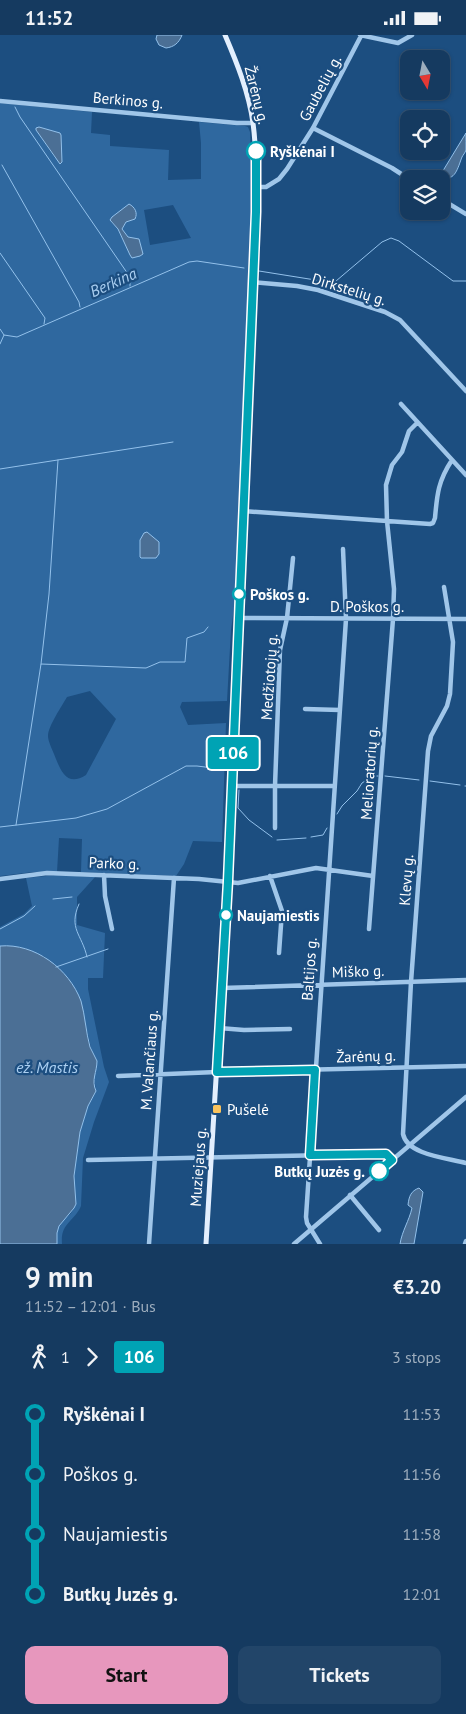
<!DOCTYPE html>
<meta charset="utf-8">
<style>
:root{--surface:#153a60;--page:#224569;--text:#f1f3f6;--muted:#9dadbd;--line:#345475;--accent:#e797bd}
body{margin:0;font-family:"PT Sans",sans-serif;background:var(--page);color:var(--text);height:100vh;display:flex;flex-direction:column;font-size:19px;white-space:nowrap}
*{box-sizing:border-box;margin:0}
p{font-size:16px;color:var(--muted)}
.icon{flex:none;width:28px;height:28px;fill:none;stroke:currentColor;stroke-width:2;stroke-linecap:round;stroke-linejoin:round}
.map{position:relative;height:1209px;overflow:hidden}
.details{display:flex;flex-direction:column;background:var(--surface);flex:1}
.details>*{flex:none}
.badge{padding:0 10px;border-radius:4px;font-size:18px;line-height:32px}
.needle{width:32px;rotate:170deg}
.tools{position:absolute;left:400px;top:15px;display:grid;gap:10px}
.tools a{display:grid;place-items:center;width:50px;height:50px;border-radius:10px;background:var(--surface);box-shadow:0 1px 4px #0004,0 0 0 1px var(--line);font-size:25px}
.map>.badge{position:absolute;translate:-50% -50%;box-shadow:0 0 0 2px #fff}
.legs{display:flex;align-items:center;gap:8px;height:55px;padding:0 25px;font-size:16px}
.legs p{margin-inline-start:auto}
.headline{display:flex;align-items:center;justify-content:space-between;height:85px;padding:0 25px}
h1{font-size:28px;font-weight:700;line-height:38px}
.button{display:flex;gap:10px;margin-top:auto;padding:10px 25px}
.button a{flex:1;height:58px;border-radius:10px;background:var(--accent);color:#111;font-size:20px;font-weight:700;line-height:58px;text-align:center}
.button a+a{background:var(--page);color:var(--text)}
ul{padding:0 25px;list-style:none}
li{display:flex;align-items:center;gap:18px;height:60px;font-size:19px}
li i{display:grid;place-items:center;width:8px;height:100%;margin:0 6px;background:currentColor}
li i::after{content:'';width:12px;height:12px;margin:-6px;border:4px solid;border-radius:50%;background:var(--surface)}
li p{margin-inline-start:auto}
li:first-child i{background:linear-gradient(#0000 50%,currentColor 0)}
li:last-child i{background:linear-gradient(currentColor 50%,#0000 0)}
.status{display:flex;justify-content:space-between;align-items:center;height:35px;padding:0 25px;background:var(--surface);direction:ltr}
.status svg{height:14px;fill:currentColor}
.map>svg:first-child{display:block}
.green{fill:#2f689f;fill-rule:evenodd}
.water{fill:#4b6f95;stroke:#93c1eb}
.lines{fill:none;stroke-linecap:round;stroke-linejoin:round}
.stream{stroke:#93c1eb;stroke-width:1}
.minor{stroke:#a0c6e9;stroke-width:4.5}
.major{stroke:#e3effe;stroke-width:5}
.line-1-casing{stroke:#fff;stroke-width:11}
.line-1{stroke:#00a3b4;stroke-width:8}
.stop-1-dot{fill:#fff;stroke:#00a3b4;stroke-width:2.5}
.poi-dot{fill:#fac35d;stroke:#1c4e80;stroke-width:2}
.labels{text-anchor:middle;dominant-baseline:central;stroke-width:4.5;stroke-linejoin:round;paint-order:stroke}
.street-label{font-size:15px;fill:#fff;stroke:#1c4e80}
.stop-label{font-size:15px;font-weight:bold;fill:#fff;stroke:#1c4e80;text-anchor:start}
.poi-label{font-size:15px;fill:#fff;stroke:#1c4e80;text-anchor:start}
.water-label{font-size:16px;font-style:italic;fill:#abcff1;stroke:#1c4e80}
</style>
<div class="status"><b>11:52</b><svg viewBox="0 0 49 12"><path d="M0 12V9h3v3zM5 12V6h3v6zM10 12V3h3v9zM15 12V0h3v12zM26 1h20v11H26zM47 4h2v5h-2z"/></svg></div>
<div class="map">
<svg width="466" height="1209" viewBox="0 0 466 1209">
<rect width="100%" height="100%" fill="#1c4e80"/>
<path class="green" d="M0,68L92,77L91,98L110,100V111L169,115L168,145L201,144V108L199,87L245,91L248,92L250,97L253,161L237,573H234L231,595L227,666L182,667L180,672L188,690L226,688L222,807L193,806L184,829L176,841L81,837L82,804L59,803L57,837H33L0,841ZM36,93L60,98L55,123L36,95ZM173,170L191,203L150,210L144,175ZM137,181L126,187L122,194L128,202L133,203L143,218L140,221L130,220L118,194L111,187ZM90,656L116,684L86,740C66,753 60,734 54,719C52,714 48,706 48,701C48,691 62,671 67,662Z
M57,840L95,842L77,862V890L105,898L103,943H88V954L104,1032L109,1047L94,1087L83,1123L81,1171C74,1187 60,1188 62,1209H57V1198L59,1190L71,1178L76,1169L74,1141L80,1097L88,1071L96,1057L94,1041L97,1026L91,1013L80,965L66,942L44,921L0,911V892L24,879L32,871L26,843Z"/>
<path class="water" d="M157,0H182C179,8 174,12 166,13L159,10L156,4Z
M39,92L60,98L61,100L62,127L60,129L36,95V93Z
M466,98C466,103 466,110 466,115C465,118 463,120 462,122C458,132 455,148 442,141L441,139Z
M129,169C135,172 138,178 135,184L126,187L122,194L128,202L139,204L143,219L140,221L132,223L130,220L118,194L110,185L112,182Z
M147,497L159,507V519L156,523H141L140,522V505L144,498Z
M0,911C35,908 69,934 81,966C85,980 86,998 90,1012C92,1017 95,1021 97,1026C97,1037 91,1045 96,1056L88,1071L80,1097L74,1141L76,1169L74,1173L59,1191L57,1198V1209H0Z
M419,1153L423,1157L414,1209H400C402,1196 409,1186 412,1173L408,1170C409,1161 411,1156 419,1153Z"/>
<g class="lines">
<path class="stream" d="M15,72L20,82L130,242V251
M2,130L79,267L80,272
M0,218L45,283L44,289
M259,236L328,247L336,246L382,207L391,203L399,206L453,246H466
M0,294L4,300
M0,309L4,300L17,302L189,227L197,226L244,233
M0,434L173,407
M41,629L49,559L58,425
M385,741L419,745
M430,746L460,750
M465,751H466
M239,755L238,773L249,785L272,802
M337,779L342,771L357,756L362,748L373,741H378
M16,790L41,629L146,633L160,627H185L187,603L204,597L208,592
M0,792L76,783L107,774L186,731H197L221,734
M311,802L323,800L327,793
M277,805L306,803
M53,864L72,862
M79,869C68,894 82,899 87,922
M0,894L24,881L35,871
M56,932L108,914"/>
<path class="minor" d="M360,0L398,8L412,0
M0,66L237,88H253
M313,93L392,133L409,144
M256,152H266L279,144L287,134L313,93L361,1
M441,164L466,179
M252,247L297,251L318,255L385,277L400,285L466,356
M401,369L466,440
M243,476L430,489L433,488L435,483C437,460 438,446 452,425
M444,552L453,607L450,659L447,671L431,701L428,716L411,947L403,1099C407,1120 448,1123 466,1128
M238,583L466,584
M305,674L340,675
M232,751H334
M275,793V751L280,615L287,583L293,523
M104,840L105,861L112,894
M270,841L282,876L279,918
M0,844L47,838L199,844L238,848L316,833L373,841
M369,894L393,584L394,554L387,486L386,450L392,430L402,417L409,396L417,388
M222,953L466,945
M219,993L244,995L290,994
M118,1041L217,1037L466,1031
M88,1125L382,1119L388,1120L392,1125
M350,1160L379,1195
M149,1209L174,843
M294,1209L466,1062
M320,1209L307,1188L306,1182L346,584L343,514
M465,1209L466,1206"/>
<path class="major" d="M206,1209L228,846L255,177C256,148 257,118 253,88C249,58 237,28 225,0"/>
</g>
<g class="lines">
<defs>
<path id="line-1" d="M256,116V177L228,846L217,1037L315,1035L310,1120L386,1119L392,1125L379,1136"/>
</defs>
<use href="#line-1" class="line-1-casing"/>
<use href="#line-1" class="line-1"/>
</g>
<g class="stop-1-dot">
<circle cx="256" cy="116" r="9"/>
<circle cx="239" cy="559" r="6"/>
<circle cx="226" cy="880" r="6"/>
<circle cx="379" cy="1136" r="9"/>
</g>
<rect class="poi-dot" x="212" y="1069" width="10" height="10" rx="2.5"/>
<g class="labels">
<g class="street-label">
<text transform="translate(320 53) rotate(-62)">Gaubelių g.</text>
<text transform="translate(257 60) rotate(76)">Žarėnų g.</text>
<text transform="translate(128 65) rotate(5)">Berkinos g.</text>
<text transform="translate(349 254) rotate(17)">Dirkstelių g.</text>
<text x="367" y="571">D. Poškos g.</text>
<text transform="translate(269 642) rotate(-86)">Medžiotojų g.</text>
<text transform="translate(369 738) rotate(-86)">Melioratorių g.</text>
<text transform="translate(114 828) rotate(2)">Parko g.</text>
<text transform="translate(406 845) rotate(-86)">Klevų g.</text>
<text transform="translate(309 934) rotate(-86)">Baltijos g.</text>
<text transform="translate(358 936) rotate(-2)">Miško g.</text>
<text transform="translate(366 1021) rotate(-2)">Žarėnų g.</text>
<text transform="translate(149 1025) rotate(-86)">M. Valančiaus g.</text>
<text transform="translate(198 1132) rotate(-86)">Muziejaus g.</text>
</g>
<g class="stop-label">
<text x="270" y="116">Ryškėnai I</text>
<text x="250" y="559">Poškos g.</text>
<text x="237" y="880">Naujamiestis</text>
<text x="365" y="1136" text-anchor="end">Butkų Juzės g.</text>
</g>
<g class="poi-label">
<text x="227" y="1074">Pušelė</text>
</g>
<g class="water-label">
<text transform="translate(113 247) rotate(-24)">Berkina</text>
<text x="47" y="1032">ež. Mastis</text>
</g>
</g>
</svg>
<div class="tools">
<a><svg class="needle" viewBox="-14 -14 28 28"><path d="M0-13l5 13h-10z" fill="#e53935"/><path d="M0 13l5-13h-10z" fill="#9dadbd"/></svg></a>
<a><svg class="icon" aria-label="locate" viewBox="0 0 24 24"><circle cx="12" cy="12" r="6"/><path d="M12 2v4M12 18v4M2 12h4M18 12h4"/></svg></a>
<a><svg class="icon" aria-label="layers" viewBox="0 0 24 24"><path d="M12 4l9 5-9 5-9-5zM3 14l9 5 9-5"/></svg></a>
</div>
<b class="badge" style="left:233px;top:718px;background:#00a3b4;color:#fff">106</b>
</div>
<section class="details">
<div class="headline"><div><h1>9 min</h1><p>11:52 – 12:01 · Bus</p></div><b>€3.20</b></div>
<div class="legs"><svg class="icon" aria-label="walk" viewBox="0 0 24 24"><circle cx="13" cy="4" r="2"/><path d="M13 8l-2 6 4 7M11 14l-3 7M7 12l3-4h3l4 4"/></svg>1<svg class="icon" aria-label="forward" viewBox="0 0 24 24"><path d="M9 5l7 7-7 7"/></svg><b class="badge" style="background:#00a3b4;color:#fff">106</b><p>3 stops</p></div>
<ul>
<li><i style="color:#00a3b4"></i><b>Ryškėnai I</b><p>11:53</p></li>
<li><i style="color:#00a3b4"></i><span>Poškos g.</span><p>11:56</p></li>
<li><i style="color:#00a3b4"></i><span>Naujamiestis</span><p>11:58</p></li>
<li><i style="color:#00a3b4"></i><b>Butkų Juzės g.</b><p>12:01</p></li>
</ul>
<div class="button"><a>Start</a><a>Tickets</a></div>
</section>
